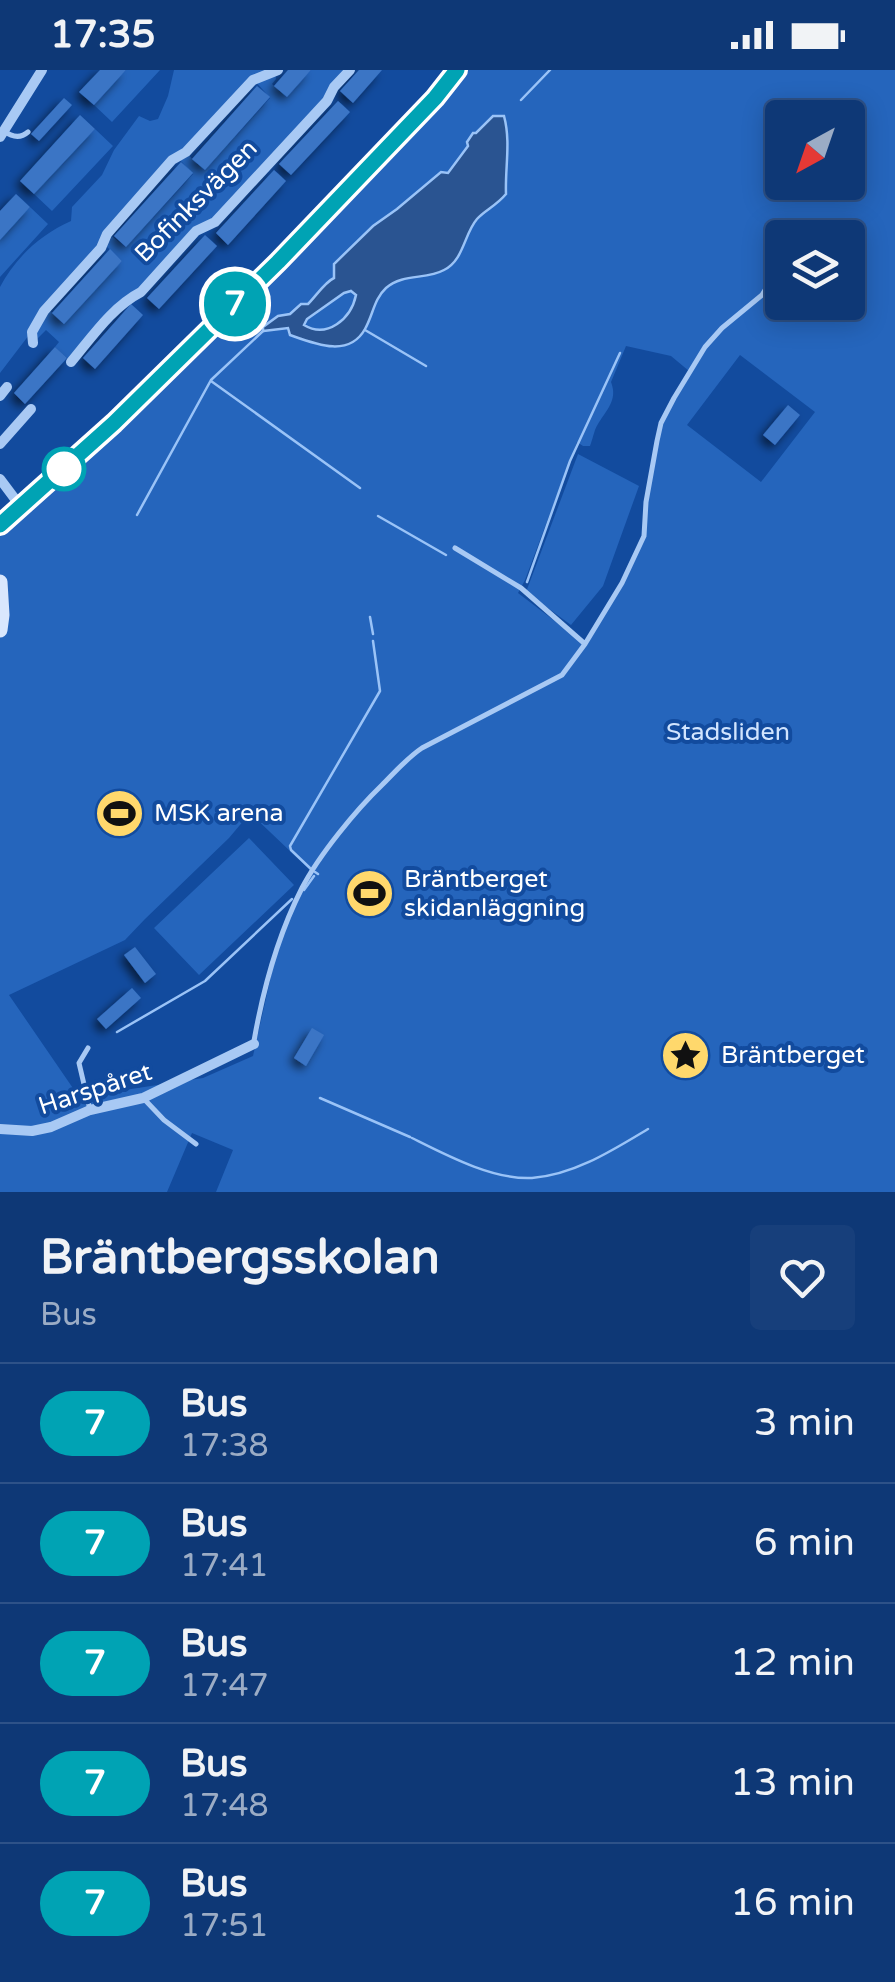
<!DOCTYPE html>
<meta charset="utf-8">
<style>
:root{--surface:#0e3876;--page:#173f7b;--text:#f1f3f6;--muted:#9bacc5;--line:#2e5288}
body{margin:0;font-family:"Varela Round",sans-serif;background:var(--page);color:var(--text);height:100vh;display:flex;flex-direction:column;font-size:38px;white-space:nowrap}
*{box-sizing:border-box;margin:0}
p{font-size:32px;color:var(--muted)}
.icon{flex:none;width:55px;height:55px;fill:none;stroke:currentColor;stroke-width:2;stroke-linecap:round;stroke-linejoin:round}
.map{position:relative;height:1122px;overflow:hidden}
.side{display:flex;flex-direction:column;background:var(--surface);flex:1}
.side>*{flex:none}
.badge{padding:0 20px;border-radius:32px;font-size:35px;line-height:65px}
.needle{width:65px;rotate:220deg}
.tools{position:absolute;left:765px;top:30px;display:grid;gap:20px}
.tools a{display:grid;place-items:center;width:100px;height:100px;border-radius:10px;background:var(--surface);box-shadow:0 5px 25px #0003,0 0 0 2px var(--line);font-size:50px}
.map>.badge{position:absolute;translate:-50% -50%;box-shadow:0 0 0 5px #fff}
.round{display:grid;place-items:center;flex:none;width:105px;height:105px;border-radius:10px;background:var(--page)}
.head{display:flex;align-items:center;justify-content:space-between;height:170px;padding:0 40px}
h1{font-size:48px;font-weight:700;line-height:75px}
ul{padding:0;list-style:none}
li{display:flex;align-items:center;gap:30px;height:120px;padding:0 40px;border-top:2px solid var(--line)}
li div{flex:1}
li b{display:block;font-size:38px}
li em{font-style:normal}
li .badge{min-width:110px;font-weight:700;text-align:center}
.status{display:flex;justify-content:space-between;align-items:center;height:70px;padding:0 50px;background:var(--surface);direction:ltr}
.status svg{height:28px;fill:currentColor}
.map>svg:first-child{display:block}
.green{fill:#2565bc;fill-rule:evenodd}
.water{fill:#2a5491;stroke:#9ac3f7;stroke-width:2.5;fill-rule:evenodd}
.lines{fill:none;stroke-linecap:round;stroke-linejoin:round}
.stream{stroke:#9ac3f7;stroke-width:2.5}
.building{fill:#3b75c5;filter:url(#shadow)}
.lane{stroke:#a8c9f4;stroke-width:5}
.street{stroke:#a8c9f4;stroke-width:10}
.secondary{stroke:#d9e7fd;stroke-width:15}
.line-casing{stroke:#fff;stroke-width:22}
.line{stroke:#00a3b4;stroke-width:15}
.stop-dot{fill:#fff;stroke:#00a3b4;stroke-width:5}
.labels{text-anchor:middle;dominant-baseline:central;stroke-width:8;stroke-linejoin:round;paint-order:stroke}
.street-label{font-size:25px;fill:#fff;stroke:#124b9e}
.park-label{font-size:25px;fill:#d1e4fe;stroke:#124b9e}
.poi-label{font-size:25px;fill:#fff;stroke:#124b9e;text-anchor:start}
</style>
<div class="status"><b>17:35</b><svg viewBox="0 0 49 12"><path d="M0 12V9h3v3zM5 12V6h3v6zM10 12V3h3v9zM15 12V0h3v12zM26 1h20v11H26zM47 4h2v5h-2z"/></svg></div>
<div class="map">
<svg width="895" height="1122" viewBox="0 0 895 1122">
<defs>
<filter id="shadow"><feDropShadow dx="-4.5" dy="4.5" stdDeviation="5" flood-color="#0009"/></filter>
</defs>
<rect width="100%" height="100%" fill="#124b9e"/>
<path class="green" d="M126,0H160L112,52L94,35Z
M174,0H278L253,10L186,82L172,90L107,164L101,178L44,242L49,240L64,253L122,191L105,175L110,165L126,177L193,104L179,89L187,84L205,100L270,28L256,12L275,4L276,9L272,14L287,27L311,0H346L329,19L323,31L218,146L195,158L145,215L119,231L72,286L67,288L55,277L59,272L46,260L35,271L33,270L34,262L41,254L42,248L0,303V217C15,188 41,164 71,151L72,137L102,105L114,80L139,46L150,51L158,49L168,26Z
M457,0H895V1122H216L233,1080L192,1063L167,1122H0V455L114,353ZM782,48H848V112H782ZM782,168H848V232H782ZM626,276L671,286L689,301L661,353L646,432L644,466L622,513L585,574L518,523L525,510L577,372L583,376H590C591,374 594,363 595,360C603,342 619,333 611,312ZM740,285L815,342L761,412L687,355ZM250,743L312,802L301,819L276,884L253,986L203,1008L79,1027L9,925L125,870L145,849L229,768Z
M95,59L113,76L52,141L34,124Z
M30,137L48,154L0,207V170Z
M578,384L639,416L603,516L571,555L526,522Z
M249,768L294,815L199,905L154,858Z"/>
<path class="water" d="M493,46H504C511,72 505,97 506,124C496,136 485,140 477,149C464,164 464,190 444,200C426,210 403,203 386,218C374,229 373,245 365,259C349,288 315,274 290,265L288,258L263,261V257L278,246L290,244L301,234H308C316,226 325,212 334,208V194L373,156L397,139L441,102L448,103L468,76L467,72L473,63H476ZM351,221L356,225C351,249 327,269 304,255L307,249L344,223Z"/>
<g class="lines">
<path class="stream" d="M521,30L550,0
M365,260L426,296
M211,311L360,418
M137,445L211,310L263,261
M378,446L446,485
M527,512L570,391L620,283
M370,547L373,564
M311,799L291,780L290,776L380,621L373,571
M315,802L318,804
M304,820L314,806
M117,962L205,911L292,829
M320,1028L410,1067
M412,1068C446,1085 493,1110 532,1108C574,1105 613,1080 648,1059"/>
</g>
<path class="building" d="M100,0H126L94,35L79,22Z
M288,0H311L287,27L274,16Z
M359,0H382L353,33L340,21Z
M257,16L270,27L205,100L192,89Z
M64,28L72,35L39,71L31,64Z
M338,31L350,42L291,105L279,94Z
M80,45L95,59L34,124L20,111Z
M181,92L193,103L126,177L114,166Z
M274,100L286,111L228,175L216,163Z
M16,124L30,137L0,170V141Z
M205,165L217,176L159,239L147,228Z
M110,179L122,191L64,254L52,243Z
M131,234L143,245L95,299L83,288Z
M55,277L67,288L25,334L14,323Z
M788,335L800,345L775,375L763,365Z
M135,877L156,904L145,913L124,885Z
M132,918L141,928L106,959L97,949Z
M312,958L324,965L306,996L294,988Z"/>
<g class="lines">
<path class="lane" d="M4,61C12,67 20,69 28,62
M455,478L521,518L585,574
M254,971C263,920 278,865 302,818C319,785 356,740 382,715C395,702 407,688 422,678L562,605L585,574L622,513L644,466L646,432L657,371L661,353L674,328L705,277L722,258L762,225L772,209
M88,978L79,993L90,1040
M145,1030L164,1050L196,1074"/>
<path class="street" d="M0,67L42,0
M33,273L32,262L44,241L101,178L107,164L172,90L186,82L253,10L278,0
M71,292C92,267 112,237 141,222L196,161L215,152L327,31L334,17L350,0
M0,326L7,317
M0,374L31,339
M0,409L21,437
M0,1059L32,1061L51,1057L90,1040L143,1028L254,974"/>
<path class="secondary" d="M0,455L114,353L278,192L435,28L457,0
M0,512L2,545L0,560"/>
</g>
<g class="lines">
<defs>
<path id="line" d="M0,455L114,353L278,192L435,28L457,0"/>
</defs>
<use href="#line" class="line-casing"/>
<use href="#line" class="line"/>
</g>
<defs>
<symbol id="stadium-disc" viewBox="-11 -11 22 22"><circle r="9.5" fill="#ffd86c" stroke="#124b9e"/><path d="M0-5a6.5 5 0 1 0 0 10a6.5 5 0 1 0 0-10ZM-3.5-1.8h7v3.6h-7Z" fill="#111"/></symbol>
<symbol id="sight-disc" viewBox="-11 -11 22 22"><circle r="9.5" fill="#ffd86c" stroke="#124b9e"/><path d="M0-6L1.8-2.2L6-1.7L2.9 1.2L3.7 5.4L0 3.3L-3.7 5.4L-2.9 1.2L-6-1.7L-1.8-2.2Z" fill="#111"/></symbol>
</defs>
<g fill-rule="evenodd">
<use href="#stadium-disc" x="92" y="716" width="55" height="55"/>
<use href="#stadium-disc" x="342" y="796" width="55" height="55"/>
<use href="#sight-disc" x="658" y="958" width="55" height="55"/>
</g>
<circle class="stop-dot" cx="64" cy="399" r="20"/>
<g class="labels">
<g class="street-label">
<text transform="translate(196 131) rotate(-45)">Bofinksvägen</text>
<text transform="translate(95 1019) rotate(-18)">Harspåret</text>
</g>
<g class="park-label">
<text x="728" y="662">Stadsliden</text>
</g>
<g class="poi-label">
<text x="154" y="743">MSK arena</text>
<text x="404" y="809">Bräntberget<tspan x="404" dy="29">skidanläggning</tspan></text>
<text x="721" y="985">Bräntberget</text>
</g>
</g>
</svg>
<div class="tools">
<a><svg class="needle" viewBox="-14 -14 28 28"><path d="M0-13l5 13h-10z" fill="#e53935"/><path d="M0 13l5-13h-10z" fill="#9bacc5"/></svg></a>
<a><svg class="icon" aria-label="layers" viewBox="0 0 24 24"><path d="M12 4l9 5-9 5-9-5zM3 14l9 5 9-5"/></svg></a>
</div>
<b class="badge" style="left:235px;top:234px;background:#00a3b4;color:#fff">7</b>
</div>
<section class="side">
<div class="head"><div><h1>Bräntbergsskolan</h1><p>Bus</p></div><a class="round"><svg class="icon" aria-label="heart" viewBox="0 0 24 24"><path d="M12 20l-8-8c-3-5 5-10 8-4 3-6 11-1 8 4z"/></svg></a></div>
<ul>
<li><span class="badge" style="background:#00a3b4;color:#fff">7</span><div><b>Bus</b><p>17:38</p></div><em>3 min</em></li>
<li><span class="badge" style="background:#00a3b4;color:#fff">7</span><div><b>Bus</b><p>17:41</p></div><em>6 min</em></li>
<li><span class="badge" style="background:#00a3b4;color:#fff">7</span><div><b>Bus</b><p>17:47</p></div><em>12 min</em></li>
<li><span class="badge" style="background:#00a3b4;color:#fff">7</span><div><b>Bus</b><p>17:48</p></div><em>13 min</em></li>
<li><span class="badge" style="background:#00a3b4;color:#fff">7</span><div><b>Bus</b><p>17:51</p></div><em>16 min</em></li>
</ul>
</section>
